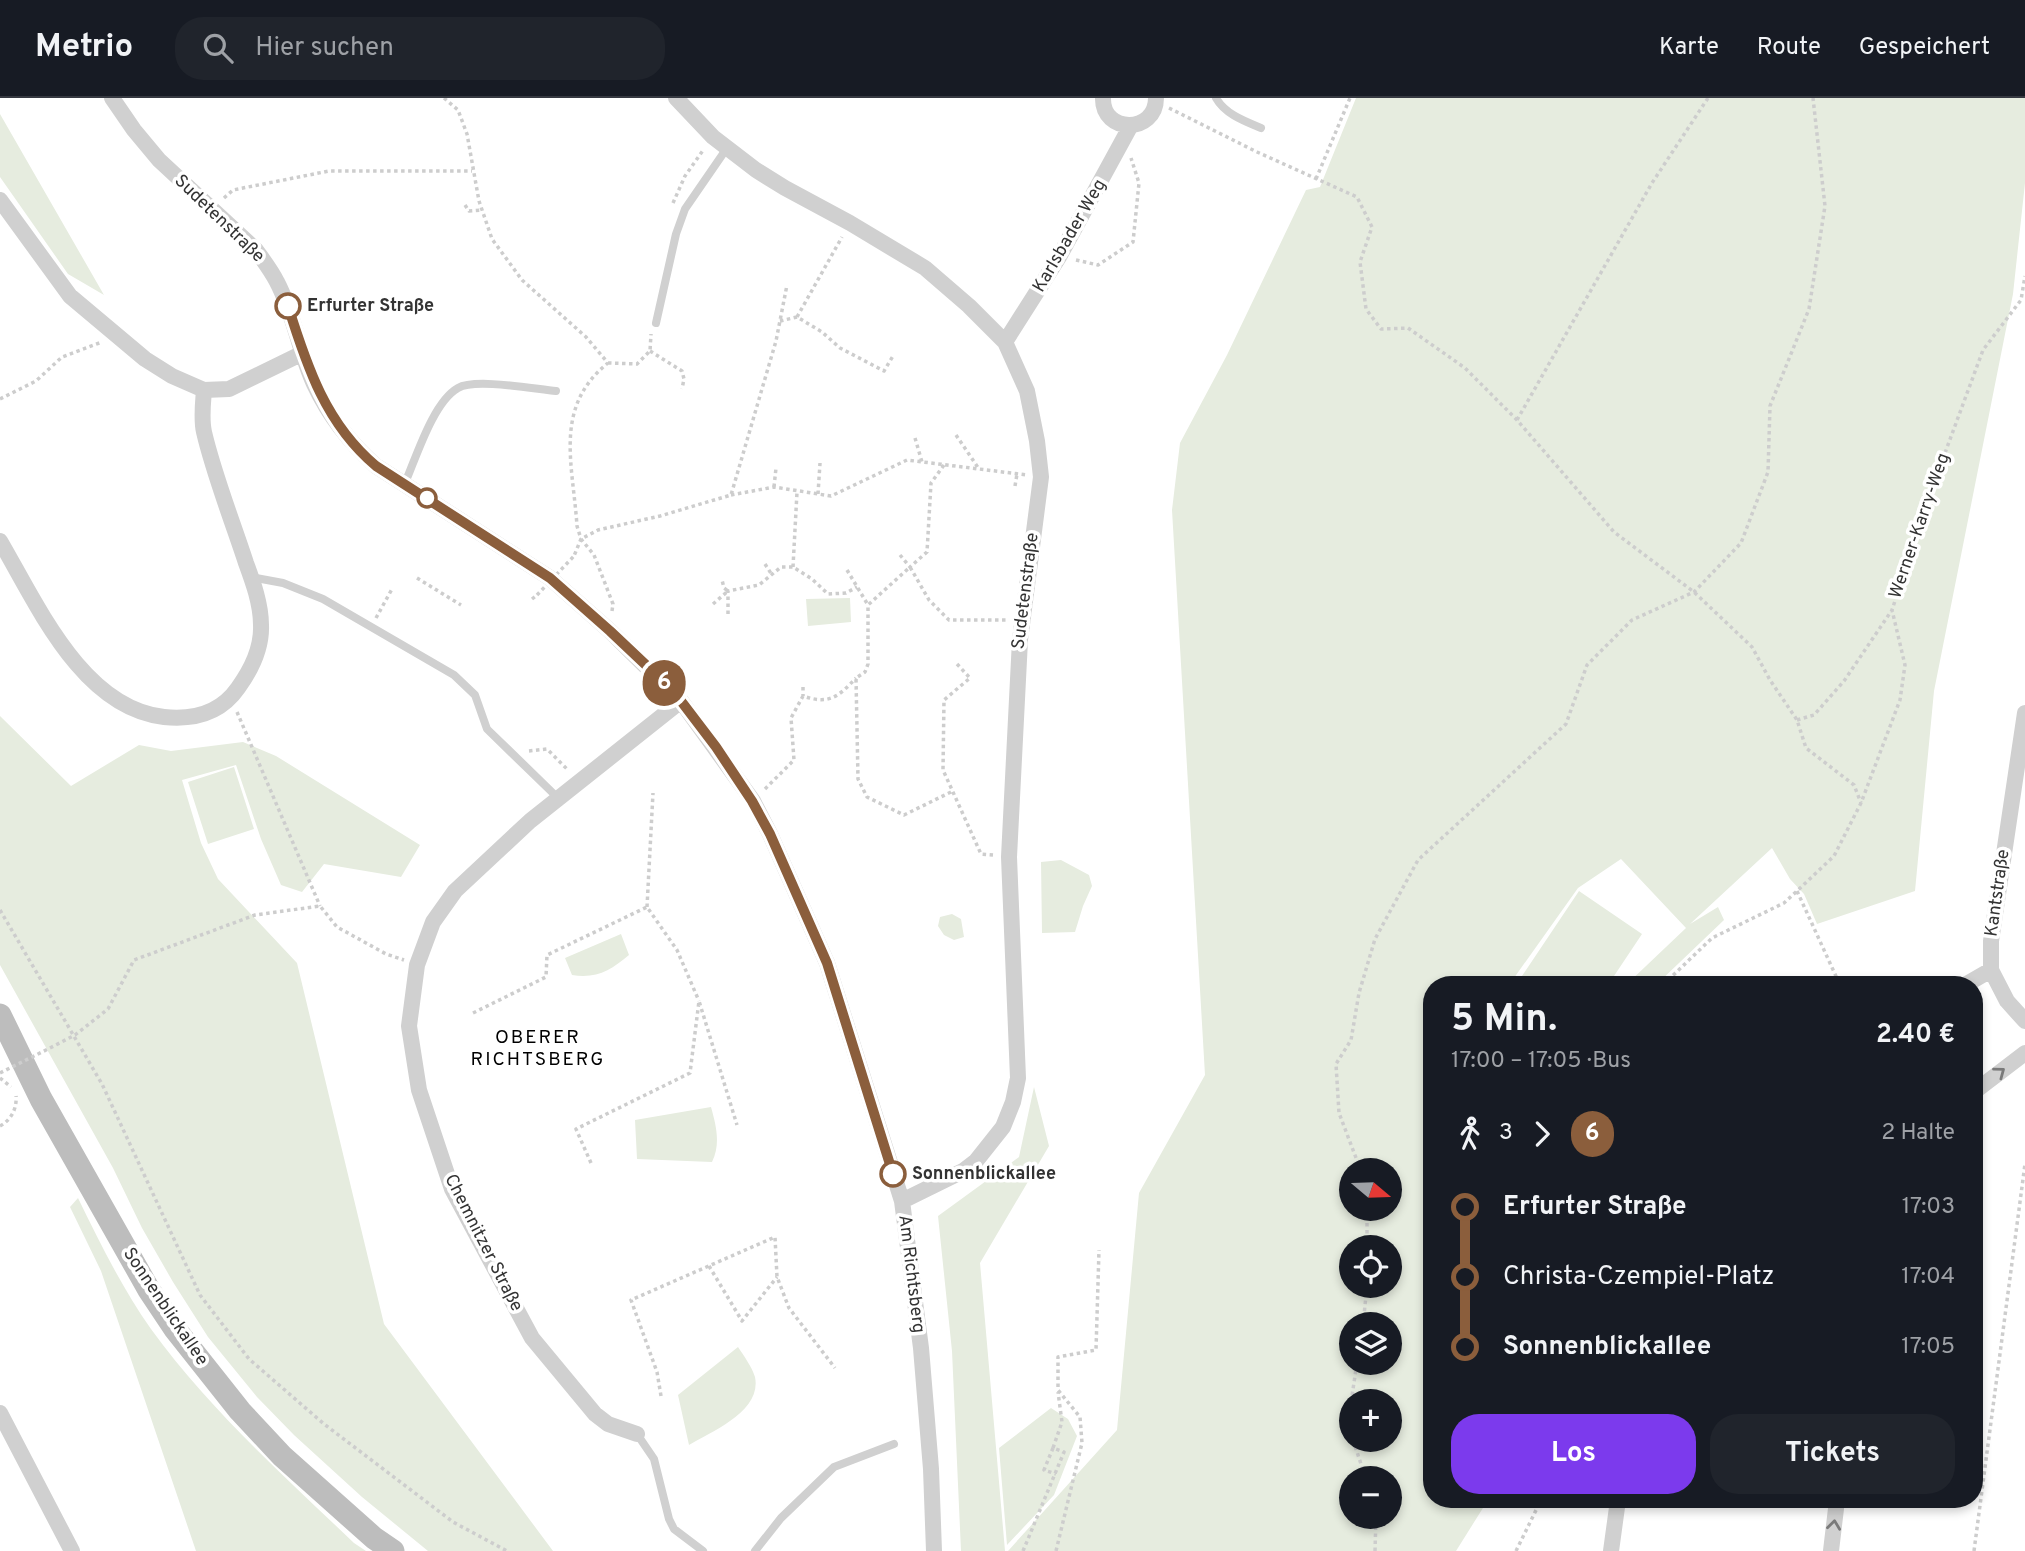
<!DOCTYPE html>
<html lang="de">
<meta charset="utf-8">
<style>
:root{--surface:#171b24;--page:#20242c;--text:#f1f3f6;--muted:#9ea1a6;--line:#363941;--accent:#7c3aed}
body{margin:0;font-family:Overpass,sans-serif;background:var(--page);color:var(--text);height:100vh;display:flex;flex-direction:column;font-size:26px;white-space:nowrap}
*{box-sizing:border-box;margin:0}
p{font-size:23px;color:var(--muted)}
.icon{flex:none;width:38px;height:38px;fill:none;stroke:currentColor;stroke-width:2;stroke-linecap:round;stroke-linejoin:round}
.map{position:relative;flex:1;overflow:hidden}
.panel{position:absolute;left:1423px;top:878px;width:560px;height:532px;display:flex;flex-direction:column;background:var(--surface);border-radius:28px;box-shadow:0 4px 10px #0003}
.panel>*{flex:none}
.badge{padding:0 14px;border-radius:23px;font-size:24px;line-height:46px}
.needle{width:46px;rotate:109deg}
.fabs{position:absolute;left:1339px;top:1060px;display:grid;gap:14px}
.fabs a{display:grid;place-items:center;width:63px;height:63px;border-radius:50%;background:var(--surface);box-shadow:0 4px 10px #0003;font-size:35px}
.map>.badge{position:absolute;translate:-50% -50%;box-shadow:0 0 0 4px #fff}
.legs{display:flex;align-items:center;gap:10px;height:77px;padding:0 28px;font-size:23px}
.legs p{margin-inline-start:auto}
.summary{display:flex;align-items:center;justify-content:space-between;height:119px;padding:0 28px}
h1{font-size:38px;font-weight:700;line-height:52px}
.cta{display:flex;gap:14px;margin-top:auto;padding:14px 28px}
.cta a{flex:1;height:80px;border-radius:28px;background:var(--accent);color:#fff;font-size:28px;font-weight:700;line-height:80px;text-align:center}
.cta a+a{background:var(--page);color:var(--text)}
ul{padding:0 28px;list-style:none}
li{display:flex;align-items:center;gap:24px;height:70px;font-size:26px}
li i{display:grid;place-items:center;width:10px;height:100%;margin:0 9px;background:currentColor}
li i::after{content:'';width:18px;height:18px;margin:-9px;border:5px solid;border-radius:50%;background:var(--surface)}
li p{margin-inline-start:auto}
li:first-child i{background:linear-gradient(#0000 50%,currentColor 0)}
li:last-child i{background:linear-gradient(currentColor 50%,#0000 0)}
header{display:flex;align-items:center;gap:42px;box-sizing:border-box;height:98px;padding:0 35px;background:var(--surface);border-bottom:2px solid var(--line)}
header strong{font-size:33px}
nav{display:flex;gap:38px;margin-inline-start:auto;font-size:24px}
.search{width:490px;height:63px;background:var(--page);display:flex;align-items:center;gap:18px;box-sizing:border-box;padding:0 24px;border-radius:28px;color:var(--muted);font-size:26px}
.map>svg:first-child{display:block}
.green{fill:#e6ecdf;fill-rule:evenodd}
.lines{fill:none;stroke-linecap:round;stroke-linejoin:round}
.path{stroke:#cdcdcd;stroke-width:3.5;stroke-dasharray:3.5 3.5;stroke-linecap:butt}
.lane{stroke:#d0d0d0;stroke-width:8}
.street{stroke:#d0d0d0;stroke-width:16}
.secondary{stroke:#bdbdbd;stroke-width:23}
.path-bridge{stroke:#cdcdcd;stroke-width:3.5;stroke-dasharray:3.5 3.5;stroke-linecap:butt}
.oneway{stroke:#7a7a7a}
.line-1-casing{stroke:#fff;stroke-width:16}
.line-1{stroke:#8b5e3c;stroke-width:10}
.stop-1-dot{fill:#fff;stroke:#8b5e3c;stroke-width:3.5}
.labels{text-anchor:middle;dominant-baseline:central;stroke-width:7;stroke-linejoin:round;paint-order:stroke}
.street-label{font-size:18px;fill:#333;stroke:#fff}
.stop-label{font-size:18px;font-weight:bold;fill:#333;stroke:#fff;text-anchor:start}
.neighbourhood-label{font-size:19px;letter-spacing:2px;fill:#000;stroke:#fff}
</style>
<header>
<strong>Metrio</strong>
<div class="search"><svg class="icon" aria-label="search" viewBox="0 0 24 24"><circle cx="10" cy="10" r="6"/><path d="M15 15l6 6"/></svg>Hier suchen</div>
<nav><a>Karte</a><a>Route</a><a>Gespeichert</a></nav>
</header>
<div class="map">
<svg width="2025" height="1453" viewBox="0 0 2025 1453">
<rect width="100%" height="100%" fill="#fff"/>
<path class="green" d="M1356,0H2025V85L2013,196L1934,593L1915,793L1817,826L1804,796L1790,781L1772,750L1690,826L1718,809L1724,822L1656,887H1626L1686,830L1621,761L1578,790L1509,887H1432V1402H1488L1456,1453H1008L1117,1332L1139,1095L1205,977L1172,412L1180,345L1227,257L1306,92L1320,89ZM1351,1073H1390V1111H1351ZM1351,1150H1390V1188H1351ZM1351,1227H1390V1265H1351ZM1351,1304H1390V1342H1351ZM1351,1381H1390V1419H1351Z
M0,16L104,197L68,176L0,79Z
M850,500L851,524L808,528L806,501Z
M0,618L71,688L139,647L171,653L243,644L276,658L420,747L401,779L324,766L302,794L281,787L261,741L236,667L182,682L201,745L218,781L297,865L384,1226L553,1453H428L362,1399L294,1337L257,1299L208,1239L173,1184L142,1130L113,1070L0,867Z
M234,669L254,731L208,746L188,684Z
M1061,762L1089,777L1092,788L1083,808L1075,834L1042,835L1041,764Z
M1579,793L1642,836L1608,887H1516Z
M952,816L961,821L964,839L954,842L944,837L938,828L940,819Z
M621,836L629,857C611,872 597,881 572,877L565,860Z
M1034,989L1049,1048L980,1165L1005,1453H961L952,1253L938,1118L1019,1059Z
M711,1009C716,1027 721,1046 712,1064L637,1061L635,1022Z
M78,1100C100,1145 122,1190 151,1231C209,1311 283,1377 354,1445L366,1453H196L101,1173L70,1109Z
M738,1249C744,1258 752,1269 755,1279C762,1313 713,1333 689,1347L678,1297Z
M1051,1310L1068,1321L1077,1338L1054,1397L1007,1447L999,1350Z"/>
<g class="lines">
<path class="path" d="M444,0L458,12L467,36L479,103L492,141L522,182L586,239L608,265C553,309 573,366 577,428L581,441L574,458
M1169,10L1257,54L1357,99L1372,129L1360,164L1366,211L1381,231L1408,230L1465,270L1517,322L1614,434L1694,494L1752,549L1770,582L1797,622L1806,650L1854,687L1861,705
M1316,81L1350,0
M224,100L233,92L329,73H472
M673,105L685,78L704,51
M465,107L469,113L482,112
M1076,162L1098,167L1133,144L1139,85L1131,60
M797,219L842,139
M780,223L797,219L822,234L840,250L884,273L893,258
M650,253L682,273L684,281L682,291
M608,265L637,266L650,253L651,236
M0,301L36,283L62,259L102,244
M1517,322L1652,85L1708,0
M956,337L979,371
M915,340L922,364
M1015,388L1017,376
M774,389L776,370
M818,396L820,365
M731,397L774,389L831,398L907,362L1027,377
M900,457L910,469L927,454L931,385L944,367
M765,466L772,477
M793,469L797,394
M847,472L868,507
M417,480L461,507
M532,501L537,497
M713,506L728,493L724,490L722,482
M612,513L613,506L594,457L581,441L598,432L660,418L731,397L776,243L787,187
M728,516V493L759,487L781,469H793L812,481L828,496L846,495L857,489
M376,520L392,491
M957,566L970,580L944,602L943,672L981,756L993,757
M803,589V598
M237,614L320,808
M1797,622L1814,617L1844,583L1892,512
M529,653L547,651L568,672
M765,691L794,662L791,620L803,598C829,607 838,599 856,580
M951,694L904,717L867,699L858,681L856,580L865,574L868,566V507L910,469L929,502L949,522H1009
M1797,793L1840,887
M647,809L653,695
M0,812L102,986L200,1197L249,1261L324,1326L453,1424L507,1453
M1663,887L1712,840L1784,805L1797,793L1834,758L1861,705L1900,602L1905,567L1892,512L1935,382L1983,252L2021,202L2025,178
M473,915L546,879L547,857L647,809L677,852L699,903
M50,950L75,937L108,911L134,862L255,817L320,808L337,829L386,856L404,862
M0,980L11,989
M0,1028C11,1022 17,1011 16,998
M591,1065L576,1031L690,975L699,903L737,1027
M1361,1073L1339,1015L1336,966L1351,942L1359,895L1375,841L1418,762L1566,626L1587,567L1632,522L1694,494L1741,445L1768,374L1770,308L1809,211L1825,108L1813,0
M1367,1111V1150
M709,1168L742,1223L777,1179
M1363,1227L1367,1188
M661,1298L657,1274L631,1202L775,1139L777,1179L789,1210L835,1270
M1351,1304L1357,1265
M1353,1342L1366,1381
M1053,1350L1044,1372L1056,1376
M1023,1453L1064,1354L1053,1350L1062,1324L1058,1294
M1056,1453L1082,1345L1080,1319L1058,1292V1259L1096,1252L1099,1152
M1375,1453L1376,1419
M1516,1453L1541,1402
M1974,1453L2025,1066"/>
<path class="lane" d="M1216,0C1225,16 1244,23 1261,30
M656,225L676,136L685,111L727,50
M405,385C416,360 433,304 458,290C475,280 534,291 556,293
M251,479L283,485L323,501L454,577L475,597L487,631L558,700
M637,1336L654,1361L669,1421L674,1431L703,1453
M755,1453L781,1420L834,1369L894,1346"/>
<path class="street" d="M112,0L134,32L159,62L256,152C263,162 271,172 277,184C294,216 299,253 314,286C329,318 350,345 376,368L550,480L610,533L681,603L753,703L770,736L827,865L902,1103L921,1250L931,1371L934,1453
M676,0L713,39L756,72L785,90L850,125L925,170L969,208L1005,244L1027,293L1037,343L1041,379L1020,542L1009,759L1018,980L1013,1004L1003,1029L976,1063L963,1073L902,1103
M1103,0C1102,36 1156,36 1156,0
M0,102L70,198L145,261L172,278L204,292L229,291L303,255
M1005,244L1059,159L1130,29
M0,443C37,506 82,610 164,619C193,622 220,616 238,590C251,572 262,549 261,527C261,506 253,484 246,465C232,422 214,377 204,334C201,321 203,305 204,292
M2025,615L1991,843V872L2007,903L2025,923
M1965,887L1991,872
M1974,994L2025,955
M0,1315L72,1453
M637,1336L608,1326L595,1316L532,1240L452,1091L419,992L409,928L417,867L433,824L455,793L530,723L681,603
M1611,1453L1618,1402
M1831,1453L1837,1402"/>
<path class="secondary" d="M0,917L41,1001L149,1192L175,1231L240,1313L282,1358L374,1440L393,1453"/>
<path class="path-bridge" d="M537,497L574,458
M0,975L50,950"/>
</g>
<defs><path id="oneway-chevron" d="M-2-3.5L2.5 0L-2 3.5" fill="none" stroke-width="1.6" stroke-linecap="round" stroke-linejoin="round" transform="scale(1.75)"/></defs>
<g class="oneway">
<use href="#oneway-chevron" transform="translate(2000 974) rotate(-37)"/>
<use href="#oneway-chevron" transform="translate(1834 1427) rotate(-83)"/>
</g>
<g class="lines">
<defs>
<path id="line-1" d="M288,208C307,269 326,326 376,368L550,480L610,533L665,585L681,603L716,649L752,703L770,736L827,865L893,1076"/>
</defs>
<use href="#line-1" class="line-1-casing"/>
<use href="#line-1" class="line-1"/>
</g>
<g class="stop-1-dot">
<circle cx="288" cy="208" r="12"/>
<circle cx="427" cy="400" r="9"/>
<circle cx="893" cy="1076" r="12"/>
</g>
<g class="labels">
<g class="street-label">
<text transform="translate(219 121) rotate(44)">Sudetenstraße</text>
<text transform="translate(1070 138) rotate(-60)">Karlsbader Weg</text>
<text transform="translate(1920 428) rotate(-71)">Werner-Karry-Weg</text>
<text transform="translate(1026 493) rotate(-83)">Sudetenstraße</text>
<text transform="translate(1998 795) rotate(-82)">Kantstraße</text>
<text transform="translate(483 1145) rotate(63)">Chemnitzer Straße</text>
<text transform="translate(911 1176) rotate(83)">Am Richtsberg</text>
<text transform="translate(165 1209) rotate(56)">Sonnenblickallee</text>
</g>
<g class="stop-label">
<text x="307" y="208">Erfurter Straße</text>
<text x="912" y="1076">Sonnenblickallee</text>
</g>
<g class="neighbourhood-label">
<text x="538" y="940">OBERER<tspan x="538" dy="22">RICHTSBERG</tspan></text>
</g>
</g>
</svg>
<div class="fabs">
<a><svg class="needle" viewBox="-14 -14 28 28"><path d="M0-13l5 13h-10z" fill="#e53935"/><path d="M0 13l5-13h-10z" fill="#9ea1a6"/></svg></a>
<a><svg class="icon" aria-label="locate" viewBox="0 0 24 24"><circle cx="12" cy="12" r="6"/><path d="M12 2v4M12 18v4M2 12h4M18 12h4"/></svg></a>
<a><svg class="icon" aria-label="layers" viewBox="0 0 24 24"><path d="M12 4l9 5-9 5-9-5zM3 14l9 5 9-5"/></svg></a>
<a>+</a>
<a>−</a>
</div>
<b class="badge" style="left:664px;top:585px;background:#8b5e3c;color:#fff">6</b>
<section class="panel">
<div class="summary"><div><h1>5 Min.</h1><p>17:00 – 17:05 · Bus</p></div><b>2.40 €</b></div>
<div class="legs"><svg class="icon" aria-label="walk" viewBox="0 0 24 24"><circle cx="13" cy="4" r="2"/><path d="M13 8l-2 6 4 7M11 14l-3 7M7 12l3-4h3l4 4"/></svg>3<svg class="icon" aria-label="forward" viewBox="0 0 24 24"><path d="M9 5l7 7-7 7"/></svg><b class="badge" style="background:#8b5e3c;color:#fff">6</b><p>2 Halte</p></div>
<ul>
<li><i style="color:#8b5e3c"></i><b>Erfurter Straße</b><p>17:03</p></li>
<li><i style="color:#8b5e3c"></i><span>Christa-Czempiel-Platz</span><p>17:04</p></li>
<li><i style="color:#8b5e3c"></i><b>Sonnenblickallee</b><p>17:05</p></li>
</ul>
<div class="cta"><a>Los</a><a>Tickets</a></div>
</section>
</div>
